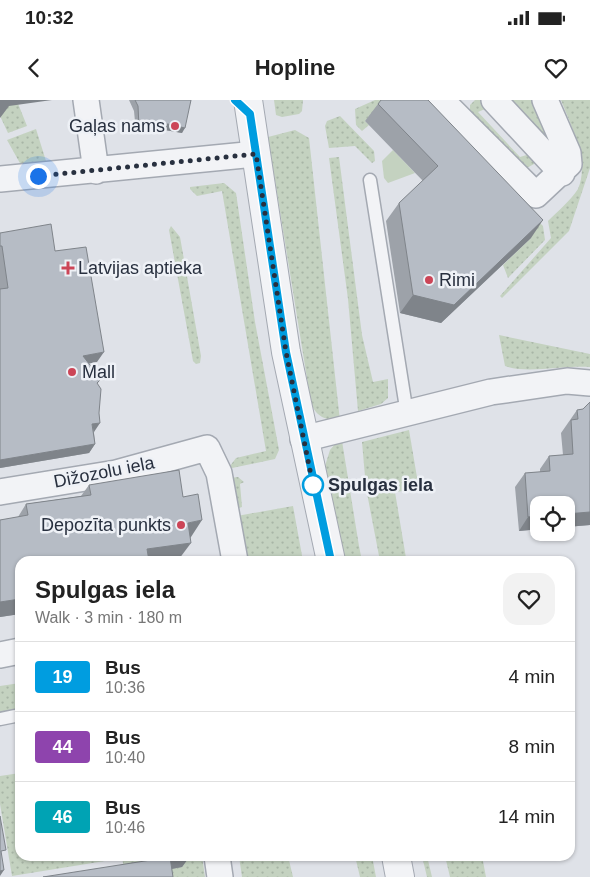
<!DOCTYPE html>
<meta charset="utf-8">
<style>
:root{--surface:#fff;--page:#f2f2f2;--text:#222;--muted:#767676;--line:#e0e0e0}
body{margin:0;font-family:Helvetica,sans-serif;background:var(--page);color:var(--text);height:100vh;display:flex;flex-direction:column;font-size:19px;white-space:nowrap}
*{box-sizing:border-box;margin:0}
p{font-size:16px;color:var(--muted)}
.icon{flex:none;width:28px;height:28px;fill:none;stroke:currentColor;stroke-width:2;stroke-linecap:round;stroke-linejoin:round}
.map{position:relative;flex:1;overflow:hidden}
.drawer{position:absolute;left:15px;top:456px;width:560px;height:305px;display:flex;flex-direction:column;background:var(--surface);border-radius:15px;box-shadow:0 1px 4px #0004}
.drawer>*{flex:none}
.badge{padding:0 10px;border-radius:4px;font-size:18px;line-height:32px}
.controls{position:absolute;left:530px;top:396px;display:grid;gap:10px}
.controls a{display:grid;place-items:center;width:45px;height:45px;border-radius:10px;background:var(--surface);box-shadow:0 1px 4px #0004;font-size:25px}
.you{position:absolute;width:25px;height:25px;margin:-12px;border:4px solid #fff;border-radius:50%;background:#1a73e8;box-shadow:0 0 0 8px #1a73e833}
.map>.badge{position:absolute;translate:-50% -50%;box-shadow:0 0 0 2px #fff}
.round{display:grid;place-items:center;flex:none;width:52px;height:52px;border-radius:15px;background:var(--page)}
.head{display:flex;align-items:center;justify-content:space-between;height:85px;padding:0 20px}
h1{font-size:24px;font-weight:700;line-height:38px}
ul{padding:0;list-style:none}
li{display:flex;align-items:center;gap:15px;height:70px;padding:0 20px;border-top:1px solid var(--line)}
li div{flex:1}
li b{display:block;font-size:19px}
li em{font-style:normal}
li .badge{min-width:55px;font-weight:700;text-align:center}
.status{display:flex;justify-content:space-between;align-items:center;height:35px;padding:0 25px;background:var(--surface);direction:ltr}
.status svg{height:14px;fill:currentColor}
header{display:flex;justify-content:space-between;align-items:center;height:65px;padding:0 20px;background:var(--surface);font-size:22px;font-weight:700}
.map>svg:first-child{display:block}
.grass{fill:url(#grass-dots)}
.garden{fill:#c4d2c0}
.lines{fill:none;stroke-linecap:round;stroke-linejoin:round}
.service-casing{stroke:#a4a9b2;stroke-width:15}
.minor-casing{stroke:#a4a9b2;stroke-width:28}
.tertiary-casing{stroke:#a4a9b2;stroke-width:30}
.service{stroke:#f2f3f6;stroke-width:12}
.minor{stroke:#f2f3f6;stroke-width:25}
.tertiary{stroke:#f2f3f6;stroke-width:28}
.wall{fill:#9da2a9}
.shaded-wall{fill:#7f848a}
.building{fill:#b6bcc5;stroke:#7f848a}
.line-casing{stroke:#fff;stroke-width:11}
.line{stroke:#009de0;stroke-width:8}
.walk{stroke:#28303f;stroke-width:5;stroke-dasharray:0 9}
.poi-dot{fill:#cc4557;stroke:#eef1f6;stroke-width:2}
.stop-dot{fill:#fff;stroke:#009de0;stroke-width:2.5}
.labels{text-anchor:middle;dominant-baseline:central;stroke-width:5;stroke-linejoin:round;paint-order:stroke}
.poi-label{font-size:18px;fill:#28303f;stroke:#eef1f6;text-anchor:start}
.street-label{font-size:18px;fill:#28303f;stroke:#eef1f6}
.stop-label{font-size:18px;font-weight:bold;fill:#28303f;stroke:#eef1f6;text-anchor:start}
</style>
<div class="status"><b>10:32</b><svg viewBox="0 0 49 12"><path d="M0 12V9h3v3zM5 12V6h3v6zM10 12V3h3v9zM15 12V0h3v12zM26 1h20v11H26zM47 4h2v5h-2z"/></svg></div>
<header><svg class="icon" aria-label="back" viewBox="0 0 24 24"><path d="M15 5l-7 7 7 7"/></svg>Hopline<svg class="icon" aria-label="heart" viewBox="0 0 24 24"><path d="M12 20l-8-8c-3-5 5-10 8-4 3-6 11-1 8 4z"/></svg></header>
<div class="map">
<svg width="590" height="777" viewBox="0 0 590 777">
<defs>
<pattern id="grass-dots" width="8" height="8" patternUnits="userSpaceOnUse" patternTransform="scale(1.25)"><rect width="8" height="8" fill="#c4d2c0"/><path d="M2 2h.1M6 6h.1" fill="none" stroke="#a8b5a6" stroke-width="1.8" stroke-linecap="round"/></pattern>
</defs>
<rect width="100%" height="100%" fill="#dfe2e8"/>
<path class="grass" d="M274,0H303L302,11L299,14L282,17L276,15Z
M375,0H387L365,21L369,25L362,31L356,25L355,9Z
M475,0H488L485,9L478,12L520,57L533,53L537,58L534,64L525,69L470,14V5Z
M505,0H534L555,45L550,50Z
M561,0H590V68L569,131L502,198L500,196L551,138L548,121C558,111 570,101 578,89C590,62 571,26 561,0Z
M17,1L27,26L8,33L0,16V8Z
M340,16L374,51L375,61L372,63L355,46L329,48L325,26L327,21Z
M36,29L46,61L21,65L7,40Z
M295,30L309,38L340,321C326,320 316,317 311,303L268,37Z
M339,57L362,235L373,282L388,279V298L381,304L358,311L348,199L329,58Z
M224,83L236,93L255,222L279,350L275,359L232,368L230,366L236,358L266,351L222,91L197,96L190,89V87Z
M525,108L543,126L545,140L508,178L503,165L531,138Z
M171,126L180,137L201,256L200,263L196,264L193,261L169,130Z
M499,235L590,254V267C564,265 527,274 505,266Z
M409,330L419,389L395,392L406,458L431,457L432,461H380L366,388L362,342Z
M342,341L359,446L362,461H345L325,366L330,350L335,344Z
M238,377L244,382L240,384L242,407L236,409L230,378Z
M293,406L303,461H244L237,416Z
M20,583V610L0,613V586Z
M20,673V756H110L111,760L12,776L0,704V676Z
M122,756H147L149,772L181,756H202L205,777H81L124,770Z
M239,756H288L293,777H242Z
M355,756H372L376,777H360Z
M422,756H427L432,777H427Z
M445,756H482L486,777H450Z"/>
<path class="garden" d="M393,50L415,73L388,83L384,78L382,61Z"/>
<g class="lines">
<defs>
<path id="service" d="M370,80L407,314
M0,619L20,615"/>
<path id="minor" d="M86,0L96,71
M441,0L536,95L569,64L568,53L545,0
M494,0L562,73
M0,79L256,54
M303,339L491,292L567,281L590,283
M0,392L116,373L207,348L219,373L235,461
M0,555L20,551
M217,756L220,777"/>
<path id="tertiary" d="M248,0L286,252L331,461
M396,756L400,777"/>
</defs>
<use href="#service" class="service-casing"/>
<use href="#minor" class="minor-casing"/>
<use href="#tertiary" class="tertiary-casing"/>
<use href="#service" class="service"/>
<use href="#minor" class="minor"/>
<use href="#tertiary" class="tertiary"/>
</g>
<path class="wall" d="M129,0H191L182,33L165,30L136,32L134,11Z
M378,4L531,138L441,223L400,213L386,121L399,103L423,81L365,21Z
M0,133L55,151L97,262L88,263L101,279L97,284L94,333L95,344L89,353L0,368Z
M590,302V425L519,431L515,387L525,373L540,372V369L549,356L563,355L561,333L577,310L583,309Z
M89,385L183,397L191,437L179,459L167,461H20V514L0,517V420L18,417L26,404L81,396Z
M147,756H190L182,767L172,769L147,761Z"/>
<path class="shaded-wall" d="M0,0H52L9,6L0,18Z
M168,24L185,28L182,33L165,30L136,32L139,27Z
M543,120L531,138L441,223L400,213L413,195Z
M104,252L97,262L76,266L83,256Z
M100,323L94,332L92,324Z
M95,344L89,353L0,368V360Z
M590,412V425L566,427V414Z
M539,416V429L519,431L528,417Z
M202,420L191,437L176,440L188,423Z
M191,443L179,459L167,461H139L147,449Z
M20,499V514L0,517V502Z
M161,756H190L182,767L149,773Z
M4,770L0,776V771Z"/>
<path class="building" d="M135,0H191L185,28L168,24L139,27L138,6Z
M381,0H428L543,120L454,205L413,195L399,103L438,66L378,4Z
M51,124L55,151L86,147L104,252L83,256L101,279L97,283L101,289L99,313L100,323L92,324L95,344L0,360V189L8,188L2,146H0V133Z
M590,302V412L566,414V405H539V416L528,417L525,373L550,371L549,356L573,354L571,320L578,319L577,310L583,309Z
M179,370L183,397L198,394L202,420L188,423L191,443L147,449L149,461H20V499L0,502V420L28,415L26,404L91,395L89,385Z
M0,716L6,750L1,751L4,770L0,771Z
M170,757L173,777H43Z"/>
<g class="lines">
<defs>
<path id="line" d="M235,0L250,14L286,252L331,461"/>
</defs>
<use href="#line" class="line-casing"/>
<use href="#line" class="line"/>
<path class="walk" d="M38,76L256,54L286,252L313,385"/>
</g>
<g class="poi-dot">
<circle cx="175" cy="26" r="5"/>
<path d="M65.5 160.5h5v5h5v5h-5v5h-5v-5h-5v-5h5z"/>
<circle cx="429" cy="180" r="5"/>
<circle cx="72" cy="272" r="5"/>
<circle cx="181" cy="425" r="5"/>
</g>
<circle class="stop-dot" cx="313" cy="385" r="10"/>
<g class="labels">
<g class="poi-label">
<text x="165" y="26" text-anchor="end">Gaļas nams</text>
<text x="78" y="168">Latvijas aptieka</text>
<text x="439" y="180">Rimi</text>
<text x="82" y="272">Mall</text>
<text x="171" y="425" text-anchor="end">Depozīta punkts</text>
</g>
<g class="street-label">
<text transform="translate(104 372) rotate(-11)">Dižozolu iela</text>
</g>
<g class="stop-label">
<text x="328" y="385">Spulgas iela</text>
</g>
</g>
</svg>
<div class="controls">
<a><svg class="icon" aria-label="locate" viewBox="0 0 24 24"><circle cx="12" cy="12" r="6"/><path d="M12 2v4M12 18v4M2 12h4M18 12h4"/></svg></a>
</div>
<div class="you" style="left:38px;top:76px"></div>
<section class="drawer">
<div class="head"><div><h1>Spulgas iela</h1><p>Walk · 3 min · 180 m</p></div><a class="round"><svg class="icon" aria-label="heart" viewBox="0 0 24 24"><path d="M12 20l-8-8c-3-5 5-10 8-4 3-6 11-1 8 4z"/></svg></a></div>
<ul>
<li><span class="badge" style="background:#009de0;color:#fff">19</span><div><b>Bus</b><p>10:36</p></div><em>4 min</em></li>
<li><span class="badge" style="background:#8e44ad;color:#fff">44</span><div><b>Bus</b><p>10:40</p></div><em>8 min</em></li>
<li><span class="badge" style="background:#00a3b4;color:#fff">46</span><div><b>Bus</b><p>10:46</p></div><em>14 min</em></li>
</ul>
</section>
</div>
